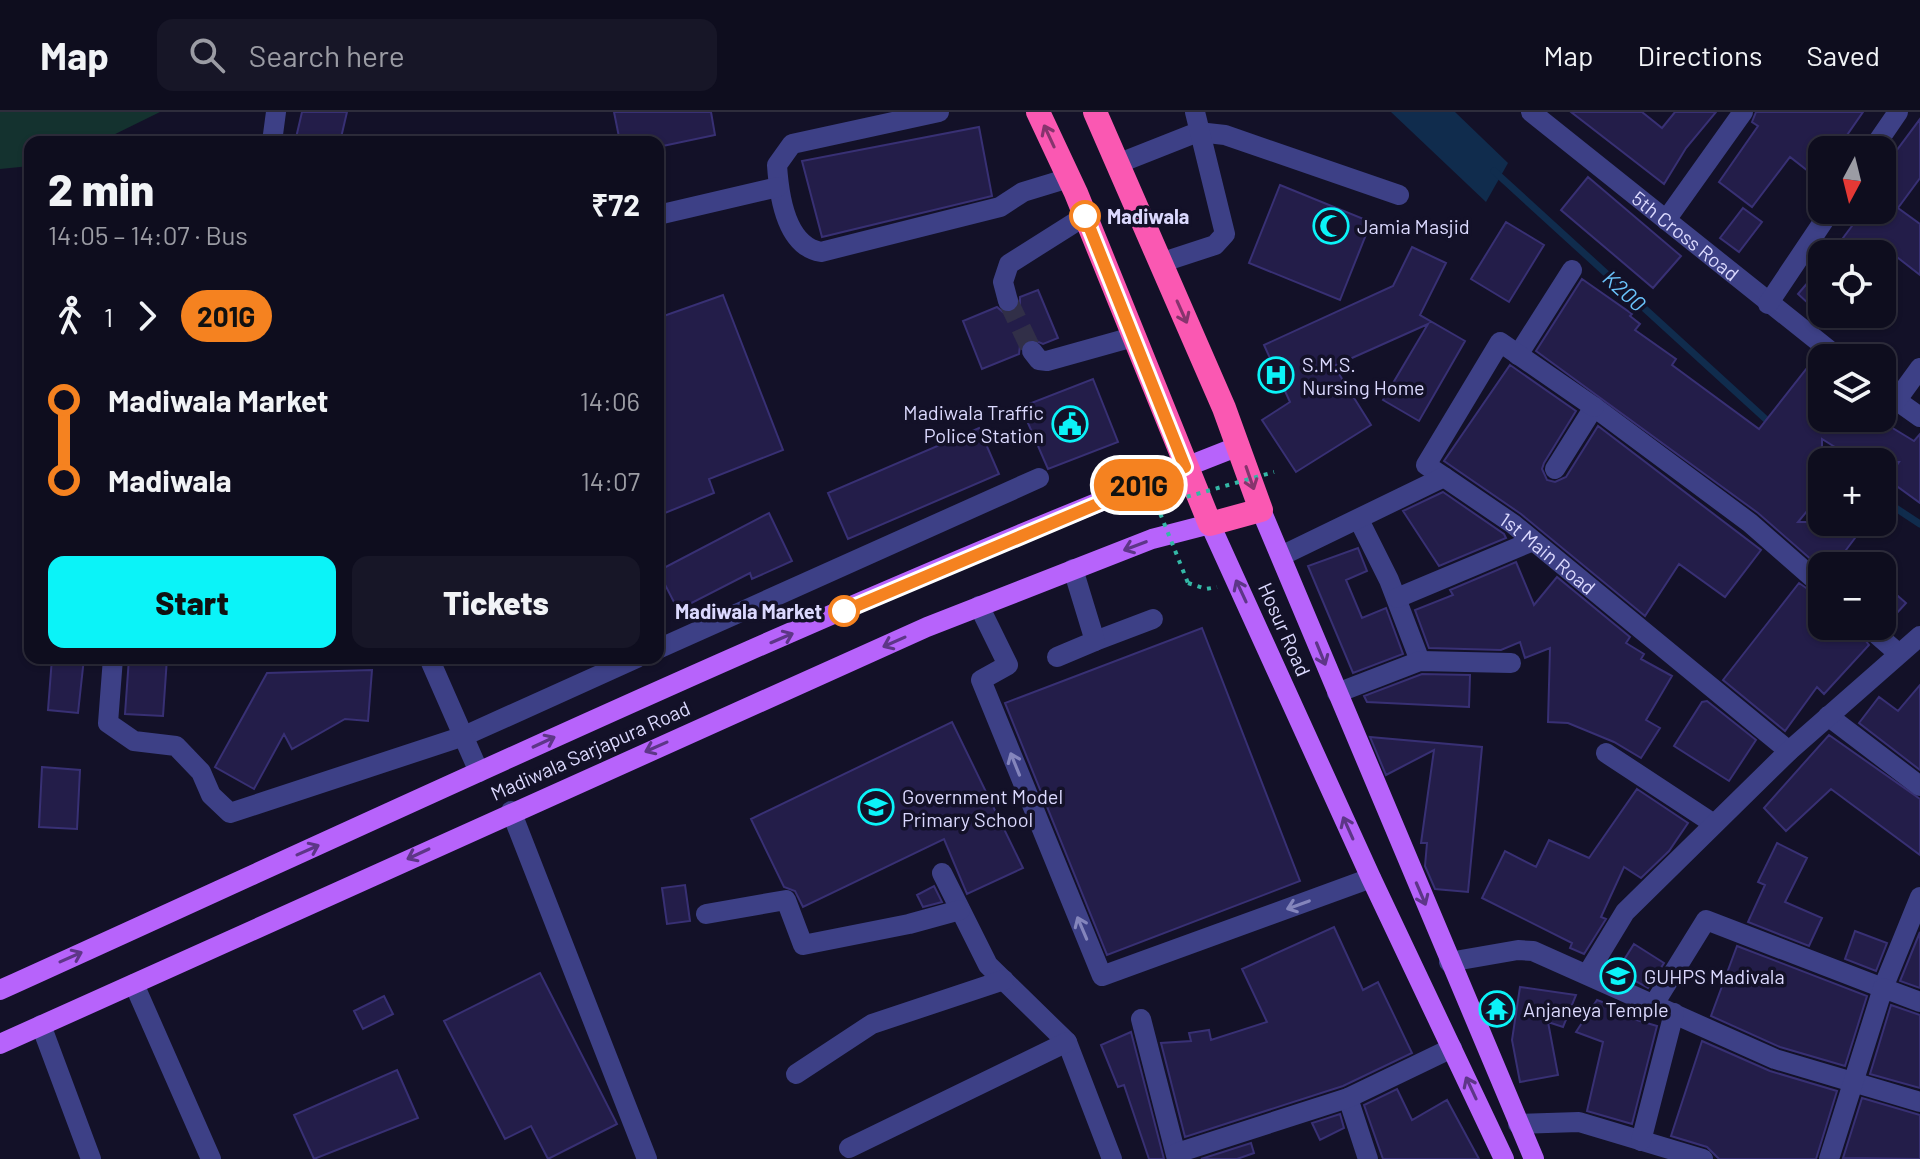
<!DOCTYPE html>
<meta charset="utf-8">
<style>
:root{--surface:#0e0d1e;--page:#171627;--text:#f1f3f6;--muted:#9b9ca4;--line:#2e2d3c;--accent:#0bf3f8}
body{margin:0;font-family:Barlow,sans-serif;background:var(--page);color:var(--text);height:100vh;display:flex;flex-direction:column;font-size:30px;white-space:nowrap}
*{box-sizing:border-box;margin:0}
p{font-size:26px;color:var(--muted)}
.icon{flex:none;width:44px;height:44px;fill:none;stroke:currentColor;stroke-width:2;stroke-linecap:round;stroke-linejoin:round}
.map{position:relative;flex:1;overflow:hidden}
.panel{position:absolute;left:24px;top:24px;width:640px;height:528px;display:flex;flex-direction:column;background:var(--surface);border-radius:16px;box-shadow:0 2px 6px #0004,0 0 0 2px var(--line)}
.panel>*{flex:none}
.badge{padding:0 16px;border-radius:26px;font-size:28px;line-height:52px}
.needle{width:52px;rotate:187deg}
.fabs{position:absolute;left:1808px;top:24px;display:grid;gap:16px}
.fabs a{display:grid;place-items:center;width:88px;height:88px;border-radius:16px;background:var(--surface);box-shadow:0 2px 6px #0004,0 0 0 2px var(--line);font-size:40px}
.map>.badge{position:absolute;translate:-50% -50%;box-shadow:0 0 0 4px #fff}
.legs{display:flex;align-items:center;gap:12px;height:88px;padding:0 24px;font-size:26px}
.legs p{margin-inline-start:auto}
.headline{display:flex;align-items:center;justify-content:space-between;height:136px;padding:0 24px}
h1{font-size:44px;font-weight:800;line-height:60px}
.button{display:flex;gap:16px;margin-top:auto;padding:16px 24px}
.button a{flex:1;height:92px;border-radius:16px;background:var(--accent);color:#111;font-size:32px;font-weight:800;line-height:92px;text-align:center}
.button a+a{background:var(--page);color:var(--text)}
ul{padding:0 24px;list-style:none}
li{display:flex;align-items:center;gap:28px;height:80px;font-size:30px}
li i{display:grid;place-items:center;width:12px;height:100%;margin:0 10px;background:currentColor}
li i::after{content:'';width:20px;height:20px;margin:-10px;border:6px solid;border-radius:50%;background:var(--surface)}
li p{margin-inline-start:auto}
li:first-child i{background:linear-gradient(#0000 50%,currentColor 0)}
li:last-child i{background:linear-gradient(currentColor 50%,#0000 0)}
header{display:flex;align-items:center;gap:48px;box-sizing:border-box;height:112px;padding:0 40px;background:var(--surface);border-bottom:2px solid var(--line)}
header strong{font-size:38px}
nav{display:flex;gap:44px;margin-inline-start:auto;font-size:28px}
.search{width:560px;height:72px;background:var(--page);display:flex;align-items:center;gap:20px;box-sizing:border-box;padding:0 28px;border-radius:16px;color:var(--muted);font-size:30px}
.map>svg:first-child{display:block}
.green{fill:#14322f}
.water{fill:#102c4d}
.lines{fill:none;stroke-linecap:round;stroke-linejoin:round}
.stream{stroke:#102c4d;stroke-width:7}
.building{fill:#231d49;stroke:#383074;stroke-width:2}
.minor-tunnel{stroke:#312f48;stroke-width:20;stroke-dasharray:20 10;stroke-linecap:butt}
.path{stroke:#34b8a6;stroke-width:4;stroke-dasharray:4 6;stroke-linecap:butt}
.minor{stroke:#3d4086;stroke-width:20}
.major{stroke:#b763fb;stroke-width:20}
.highway{stroke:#fa58b2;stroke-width:24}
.path-bridge{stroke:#34b8a6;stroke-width:4;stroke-dasharray:4 6;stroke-linecap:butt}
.oneway{stroke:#86346d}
.oneway2{stroke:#5d3687}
.oneway3{stroke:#8485bc}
.line-1-casing{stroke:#fff;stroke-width:18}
.line-1{stroke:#f58220;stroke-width:12}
.stop-1-dot{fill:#fff;stroke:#f58220;stroke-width:4}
.labels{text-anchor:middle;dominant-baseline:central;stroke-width:7;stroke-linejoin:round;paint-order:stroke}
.stop-label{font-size:20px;font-weight:bold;fill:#dbd9fe;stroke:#131128;text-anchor:start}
.poi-label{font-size:20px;fill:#dbd9fe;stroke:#131128;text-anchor:start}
.street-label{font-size:20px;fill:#dbd9fe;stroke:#131128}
.water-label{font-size:22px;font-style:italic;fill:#6ac3fb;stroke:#131128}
</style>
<header>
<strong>Map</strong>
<div class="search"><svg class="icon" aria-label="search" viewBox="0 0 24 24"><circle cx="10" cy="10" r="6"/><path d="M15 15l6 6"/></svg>Search here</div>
<nav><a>Map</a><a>Directions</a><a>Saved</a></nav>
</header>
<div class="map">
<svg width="1920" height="1047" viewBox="0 0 1920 1047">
<rect width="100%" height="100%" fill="#131128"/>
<path class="green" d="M0,0H160L99,30H30V54L0,57Z"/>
<path class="water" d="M1391,0H1455L1508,51L1486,90Z"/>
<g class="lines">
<path class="stream" d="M1494,59L1771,312
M1882,387L1920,412"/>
</g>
<path class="building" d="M302,0H347L340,30H295Z
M614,0H711L715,23L658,35V30H620Z
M1571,0H1642L1662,16L1675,0H1716L1686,36L1664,72Z
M1756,0H1863L1838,36L1822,25V70L1790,45L1752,95L1719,70L1758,14L1752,10Z
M1920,7V66L1898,96L1920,112V163L1893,142H1831L1864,98H1882V58Z
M979,15L992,84L822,125L802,49Z
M1588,65L1681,144L1653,176L1561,98Z
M1280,73L1371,110L1340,188L1249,151Z
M1743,96L1762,110L1739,140L1720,126Z
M1506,110L1544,133L1509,190L1471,167Z
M1412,135L1446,151L1420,203L1465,229L1419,309L1383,288L1428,212L1334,254L1371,313L1296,360L1262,308L1290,290L1264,233L1393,174Z
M1822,154V204L1798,182Z
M1582,167L1632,202L1630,204L1640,212L1635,218L1676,247L1672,253L1759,317L1811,251L1822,260V306H1876L1914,329L1920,322V391L1887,367L1899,350H1859L1822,327V381L1798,410H1867L1846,438L1864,454L1822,457L1758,401L1536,239Z
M1038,178L1058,226L1043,232L1029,226L1020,233L1019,242L982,257L963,209L997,195L1004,201H1012L1020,193V185Z
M723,183L783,338L709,367L714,381L665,401L658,383V206Z
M1510,253L1576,299L1544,351L1542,357L1547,368L1555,370L1566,365L1598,314L1761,438L1725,485L1679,452L1645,504L1521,402L1444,349Z
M1093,267L1118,330L1048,357L1021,295Z
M979,316L999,362L848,427L828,381Z
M1443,380L1504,422L1506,426L1439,454L1403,399Z
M769,401L792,449L752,467L750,461L678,498L658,459Z
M1358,436L1367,459L1346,468L1362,506L1386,496L1403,542L1353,561L1308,454Z
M1516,450L1534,493L1557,465L1630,525L1626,531L1644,542L1641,547L1672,564L1646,608L1660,616L1641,646L1614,630L1568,611L1548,610L1550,536L1525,546L1520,530L1501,538L1429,536L1415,498L1453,483L1450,478Z
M1882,470L1906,491L1886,513L1882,510Z
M1799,471L1822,487V514H1854L1869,533L1824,582L1817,575L1785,619L1723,568Z
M1202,516L1300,769L1107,843L1005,591Z
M52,546H84L78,601L48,598Z
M129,546H167L163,604L125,602Z
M372,558L368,609L345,607L292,637L284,622L254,677L215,655L267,561Z
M1422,562L1470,563L1469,595L1367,590L1364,584Z
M1920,573V658L1859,611L1879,585L1898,599Z
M1707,589L1756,628L1729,669L1674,634L1702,590Z
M952,610L1023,756L967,782L944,727L803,795L795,779L784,775L751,707Z
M1829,623L1920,687V743L1831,677L1786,719L1764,696Z
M1370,625L1482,635L1468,780L1435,777L1425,754L1427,731H1421L1434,638L1386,663Z
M42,655L80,658L77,717L39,715Z
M1637,677L1688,711L1669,739L1641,766L1624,755L1601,805L1606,807L1584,842L1570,836L1572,831L1482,786L1505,739L1536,755L1549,728L1589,746Z
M1777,731L1807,746L1785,790L1822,806L1809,834L1748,810L1765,773L1758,770Z
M685,773L690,809L667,812L662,776Z
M934,774L942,790L923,795L917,783Z
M1334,815L1363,878L1378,870L1412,941L1343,974L1185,1025L1161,931L1191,929L1189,921L1209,918L1211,928L1267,910L1242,857Z
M1855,819L1887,831L1876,859L1845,847Z
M1920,820V876L1900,869Z
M1634,832L1664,851L1648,876L1617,859Z
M1737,834L1867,884L1845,954L1780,935L1711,904Z
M540,861L617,1012L548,1047L531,1014L505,1027L444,909Z
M1520,875L1576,883L1563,915L1548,910L1558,963L1520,970L1512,928Z
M384,884L393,902L363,917L354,899Z
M1597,888L1636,903L1633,907L1657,914L1632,1012L1587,999L1603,930L1576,920Z
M1891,893L1920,903V976L1870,962Z
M1131,920L1164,1047H1149L1124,973L1118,975L1101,933Z
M1702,929L1770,959L1837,979L1816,1047H1719L1707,1035L1671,1024Z
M397,958L418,1006L314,1047L294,1003Z
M1397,977L1412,1008L1447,988L1479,1047H1383L1364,993Z
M1862,986L1920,1003V1047L1843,1046Z
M1340,1002L1344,1016L1320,1028L1312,1011Z
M1251,1031L1254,1041L1237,1047H1201Z"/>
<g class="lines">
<path class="minor-tunnel" d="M1008,189L1032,239"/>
<path class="path" d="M1123,356L1124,349L1138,346
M1188,471L1206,477L1217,475"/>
<g class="minor">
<path d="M939,0L792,32L777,53C779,84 786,134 821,140L1000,95L1023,80L1069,66"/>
<path id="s1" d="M1531,0L1839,246"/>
<path d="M272,30L276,0"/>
<path d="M1872,38L1898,0"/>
<path d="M1117,52L1198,20L1225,23L1399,83"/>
<path d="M658,103L778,75"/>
<path d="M1666,108L1743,0"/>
<path d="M1160,151L1215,133L1225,122L1195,0"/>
<path d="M1008,189L1003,170L1009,152L1085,104"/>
<path d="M1768,192L1831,98"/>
<path d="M1032,239L1039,248L1047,249L1133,225"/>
<path d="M1518,243L1572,158"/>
<path d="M1882,278L1920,305"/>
<path d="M1896,289L1920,256"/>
<path d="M1555,357L1594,295L1750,411L1822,474"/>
<path d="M1444,365L1426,353L1500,230L1594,295"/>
<path d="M1359,408L1389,468L1420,549"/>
<path id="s2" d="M1281,444L1444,365L1513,412L1789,639"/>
<path d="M1397,486L1533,429"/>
<path d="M979,494L1008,553L981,568L1102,864L1371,766"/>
<path d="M1867,514L1898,541"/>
<path d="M1095,529L1153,507"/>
<path d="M658,537L1039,366"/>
<path d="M1057,545L1095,529L1073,457"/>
<path d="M113,546L108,611L134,629L176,634L201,660L211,683L230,701L464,624L637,546"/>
<path d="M429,546L479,660"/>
<path d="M1337,581L1420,549L1511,551"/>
<path d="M1828,604L1920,674"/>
<path d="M1606,641L1714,712"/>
<path d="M511,699L647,1047"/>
<path d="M942,761L988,853L1067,930L1112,1047"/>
<path d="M706,802L786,788L803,833L909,812L960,798"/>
<path d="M1449,850L1518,838L1533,839L1775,947L1920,990"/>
<path d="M1588,861L1625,800L1789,639L1920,524"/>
<path d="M134,872L211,1047"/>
<path d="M1654,892L1706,808L1883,876L1920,785"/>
<path d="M1141,907L1177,1047"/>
<path d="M41,913L91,1047"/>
<path d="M796,962L872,912L1004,868"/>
<path d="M1348,986L1368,1047"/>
<path d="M1518,1012L1579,1010L1703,1047"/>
<path d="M1641,1029L1674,901"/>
<path d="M849,1036L1067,930"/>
<path d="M1177,1041L1348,986L1452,936"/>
<path d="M1829,1047L1883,876L1920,890"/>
</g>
<path class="major" d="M1261,398L1534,1047
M0,878C411,692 819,498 1239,334
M0,932L927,515L1152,427L1210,412L1371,766L1504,1047"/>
<path class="highway" d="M1038,0L1076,81L1210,412L1261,398L1224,296L1095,0"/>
<path class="path-bridge" d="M1138,346L1188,471
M1158,393L1274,360"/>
</g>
<defs><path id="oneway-shaft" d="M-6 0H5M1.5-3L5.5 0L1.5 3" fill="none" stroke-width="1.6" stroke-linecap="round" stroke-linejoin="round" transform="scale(2)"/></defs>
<g class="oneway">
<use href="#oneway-shaft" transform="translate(1049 24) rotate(-115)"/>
<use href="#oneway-shaft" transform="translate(1182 200) rotate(66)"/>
<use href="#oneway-shaft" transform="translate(1250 366) rotate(71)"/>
</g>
<g class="oneway2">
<use href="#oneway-shaft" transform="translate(1135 434) rotate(159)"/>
<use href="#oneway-shaft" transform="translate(1241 479) rotate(-115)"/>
<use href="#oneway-shaft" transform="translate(782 526) rotate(-23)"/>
<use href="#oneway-shaft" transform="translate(894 530) rotate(156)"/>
<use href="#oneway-shaft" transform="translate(1321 542) rotate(68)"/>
<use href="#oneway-shaft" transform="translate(544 630) rotate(-25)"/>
<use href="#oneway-shaft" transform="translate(656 635) rotate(156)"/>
<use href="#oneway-shaft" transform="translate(1348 716) rotate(-114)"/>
<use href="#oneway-shaft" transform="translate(308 738) rotate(-24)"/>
<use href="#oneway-shaft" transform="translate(418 742) rotate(155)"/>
<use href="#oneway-shaft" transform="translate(1421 782) rotate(67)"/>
<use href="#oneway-shaft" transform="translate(71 845) rotate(-24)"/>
<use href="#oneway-shaft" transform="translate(1471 976) rotate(-115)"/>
</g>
<g class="oneway3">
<use href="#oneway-shaft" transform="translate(1015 652) rotate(-112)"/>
<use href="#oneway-shaft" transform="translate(1298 793) rotate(160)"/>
<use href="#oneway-shaft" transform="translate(1082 816) rotate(-113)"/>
</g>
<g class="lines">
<defs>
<path id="line-1" d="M844,499L1185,355L1085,104"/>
</defs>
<use href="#line-1" class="line-1-casing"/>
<use href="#line-1" class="line-1"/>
</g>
<defs>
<symbol id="mosque-ring" viewBox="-11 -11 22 22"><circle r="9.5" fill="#131128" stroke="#0bf3f8" stroke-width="1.5"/><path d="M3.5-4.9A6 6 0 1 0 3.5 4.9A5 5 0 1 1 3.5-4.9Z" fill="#0bf3f8"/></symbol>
<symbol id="hospital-ring" viewBox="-11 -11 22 22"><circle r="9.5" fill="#131128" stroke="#0bf3f8" stroke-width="1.5"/><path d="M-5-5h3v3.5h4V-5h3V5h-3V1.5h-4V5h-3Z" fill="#0bf3f8"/></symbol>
<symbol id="civic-ring" viewBox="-11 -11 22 22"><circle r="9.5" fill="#131128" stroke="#0bf3f8" stroke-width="1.5"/><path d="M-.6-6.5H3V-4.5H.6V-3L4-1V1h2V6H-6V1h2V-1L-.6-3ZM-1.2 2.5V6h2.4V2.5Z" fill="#0bf3f8"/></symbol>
<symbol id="school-ring" viewBox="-11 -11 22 22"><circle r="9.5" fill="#131128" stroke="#0bf3f8" stroke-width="1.5"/><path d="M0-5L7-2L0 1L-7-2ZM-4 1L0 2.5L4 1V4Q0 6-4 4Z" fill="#0bf3f8"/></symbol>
<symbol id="temple-ring" viewBox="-11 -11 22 22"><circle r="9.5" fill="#131128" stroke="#0bf3f8" stroke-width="1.5"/><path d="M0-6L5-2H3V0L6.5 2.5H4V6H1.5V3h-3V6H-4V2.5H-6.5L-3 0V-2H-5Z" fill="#0bf3f8"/></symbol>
</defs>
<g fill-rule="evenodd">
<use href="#mosque-ring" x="1311" y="94" width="40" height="40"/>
<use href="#hospital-ring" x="1256" y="243" width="40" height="40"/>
<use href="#civic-ring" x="1050" y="292" width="40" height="40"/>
<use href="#school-ring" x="856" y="675" width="40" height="40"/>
<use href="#school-ring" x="1598" y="844" width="40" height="40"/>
<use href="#temple-ring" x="1477" y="877" width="40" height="40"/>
</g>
<g class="stop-1-dot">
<circle cx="1085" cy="104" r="14"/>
<circle cx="844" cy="499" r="14"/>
</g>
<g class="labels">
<g class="stop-label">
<text x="1107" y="104">Madiwala</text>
<text x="822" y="499" text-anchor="end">Madiwala Market</text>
</g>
<g class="poi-label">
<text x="1357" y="114">Jamia Masjid</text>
<text x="1302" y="252">S.M.S.<tspan x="1302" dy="23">Nursing Home</tspan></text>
<text x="1044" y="300" text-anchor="end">Madiwala Traffic<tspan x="1044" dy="23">Police Station</tspan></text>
<text x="902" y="684">Government Model<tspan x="902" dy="23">Primary School</tspan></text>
<text x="1644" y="864">GUHPS Madivala</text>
<text x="1523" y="897">Anjaneya Temple</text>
</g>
<g class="street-label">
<text stroke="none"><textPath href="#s1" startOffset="198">5th Cross Road</textPath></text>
<text stroke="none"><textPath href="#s2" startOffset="310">1st Main Road</textPath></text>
<text transform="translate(1285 517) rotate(66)">Hosur Road</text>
<text transform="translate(590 638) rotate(-24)">Madiwala Sarjapura Road</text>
</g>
<g class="water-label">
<text transform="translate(1625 178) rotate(42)">K200</text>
</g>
</g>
</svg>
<div class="fabs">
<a><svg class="needle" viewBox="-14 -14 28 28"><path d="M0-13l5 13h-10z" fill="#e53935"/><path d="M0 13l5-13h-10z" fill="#9b9ca4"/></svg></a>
<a><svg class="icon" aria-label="locate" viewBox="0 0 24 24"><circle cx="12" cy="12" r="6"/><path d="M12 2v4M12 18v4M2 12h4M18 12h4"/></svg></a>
<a><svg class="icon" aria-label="layers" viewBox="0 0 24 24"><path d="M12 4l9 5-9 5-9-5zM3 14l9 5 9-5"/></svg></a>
<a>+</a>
<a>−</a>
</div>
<b class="badge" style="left:1139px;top:373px;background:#f58220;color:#111">201G</b>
<section class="panel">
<div class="headline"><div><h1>2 min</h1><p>14:05 – 14:07 · Bus</p></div><b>₹72</b></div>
<div class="legs"><svg class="icon" aria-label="walk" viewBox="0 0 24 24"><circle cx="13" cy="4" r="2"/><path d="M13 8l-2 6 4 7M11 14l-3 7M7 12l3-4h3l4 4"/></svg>1<svg class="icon" aria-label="forward" viewBox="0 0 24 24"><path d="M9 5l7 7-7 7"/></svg><b class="badge" style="background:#f58220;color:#111">201G</b></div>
<ul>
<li><i style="color:#f58220"></i><b>Madiwala Market</b><p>14:06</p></li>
<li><i style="color:#f58220"></i><b>Madiwala</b><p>14:07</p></li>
</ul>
<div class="button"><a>Start</a><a>Tickets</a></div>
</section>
</div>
